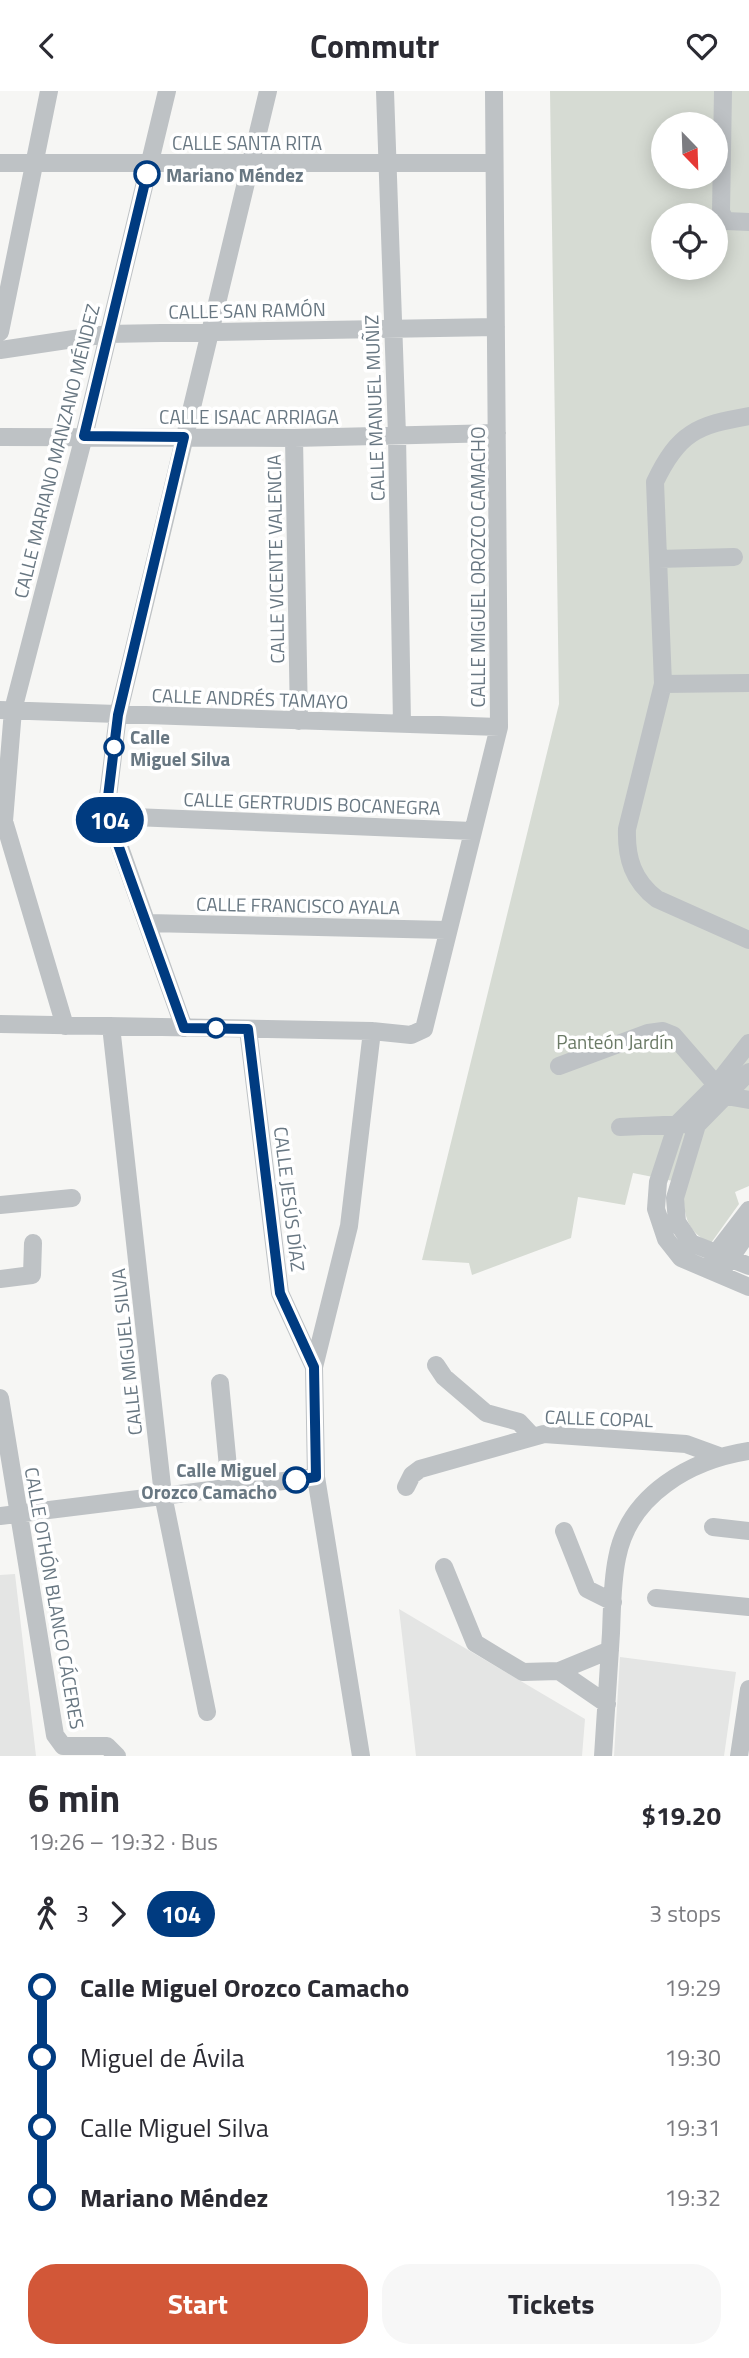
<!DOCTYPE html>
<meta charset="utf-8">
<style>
:root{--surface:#fff;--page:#f7f7f7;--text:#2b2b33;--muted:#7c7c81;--accent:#d25738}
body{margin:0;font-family:"Titillium Web",sans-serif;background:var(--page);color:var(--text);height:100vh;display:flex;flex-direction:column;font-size:26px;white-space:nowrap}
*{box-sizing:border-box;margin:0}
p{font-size:23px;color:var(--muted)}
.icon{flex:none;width:38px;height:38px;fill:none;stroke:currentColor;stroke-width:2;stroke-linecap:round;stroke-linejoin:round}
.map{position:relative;height:1665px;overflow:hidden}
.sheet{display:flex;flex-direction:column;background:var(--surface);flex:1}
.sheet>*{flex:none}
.badge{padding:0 14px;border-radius:23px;font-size:24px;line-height:46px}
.needle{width:46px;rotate:157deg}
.controls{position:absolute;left:651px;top:21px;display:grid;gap:14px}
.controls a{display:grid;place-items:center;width:77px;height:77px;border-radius:50%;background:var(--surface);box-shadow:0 4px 18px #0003;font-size:35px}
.map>.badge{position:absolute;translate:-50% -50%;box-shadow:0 0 0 4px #fff}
.legs{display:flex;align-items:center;gap:10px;height:77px;padding:0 28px;font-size:23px}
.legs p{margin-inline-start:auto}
.overview{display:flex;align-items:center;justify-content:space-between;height:119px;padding:0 28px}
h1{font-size:38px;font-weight:700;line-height:52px}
.cta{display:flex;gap:14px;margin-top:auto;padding:14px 28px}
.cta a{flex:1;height:80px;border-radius:28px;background:var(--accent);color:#fff;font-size:28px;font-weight:700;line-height:80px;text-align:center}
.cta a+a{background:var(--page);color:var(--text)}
ul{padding:0 28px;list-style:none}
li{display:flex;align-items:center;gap:24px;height:70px;font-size:26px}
li i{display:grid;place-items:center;width:10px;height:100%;margin:0 9px;background:currentColor}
li i::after{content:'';width:18px;height:18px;margin:-9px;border:5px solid;border-radius:50%;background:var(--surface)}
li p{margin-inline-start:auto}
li:first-child i{background:linear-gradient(#0000 50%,currentColor 0)}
li:last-child i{background:linear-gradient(currentColor 50%,#0000 0)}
header{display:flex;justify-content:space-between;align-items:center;height:91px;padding:0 28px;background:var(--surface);font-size:32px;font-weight:700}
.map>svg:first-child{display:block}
.built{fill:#e4e5e4}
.green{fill:#d6dbd3;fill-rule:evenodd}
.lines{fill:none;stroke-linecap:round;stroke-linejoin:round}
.minor{stroke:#bec2c5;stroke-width:18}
.line-1-casing{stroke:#fff;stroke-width:16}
.line-1{stroke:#003b80;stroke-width:10}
.stop-1-dot{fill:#fff;stroke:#003b80;stroke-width:3.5}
.labels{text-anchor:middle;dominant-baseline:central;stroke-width:7;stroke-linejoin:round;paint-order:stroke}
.street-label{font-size:19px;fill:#687782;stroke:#fff}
.stop-label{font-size:19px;font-weight:bold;fill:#687782;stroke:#fff;text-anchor:start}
.park-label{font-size:19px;fill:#6b7a66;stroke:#fff}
</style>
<header><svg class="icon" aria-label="back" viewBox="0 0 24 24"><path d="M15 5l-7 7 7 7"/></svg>Commutr<svg class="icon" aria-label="heart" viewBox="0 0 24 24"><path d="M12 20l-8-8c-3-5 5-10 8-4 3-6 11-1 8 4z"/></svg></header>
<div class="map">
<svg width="749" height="1665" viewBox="0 0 749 1665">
<rect width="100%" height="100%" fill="#f6f6f4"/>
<path class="built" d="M15,1483L36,1665H0V1484Z
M399,1518L585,1628L582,1665H416Z
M620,1566L736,1581L724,1665H614Z"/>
<path class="green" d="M550,0H749V1095L735,1101L739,1113L711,1152C683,1140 684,1119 683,1092L633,1082L625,1114L578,1106L571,1147L472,1184L469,1172L422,1169L559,613ZM663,33H716V86H663ZM663,124H716V177H663Z"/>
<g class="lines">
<path class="minor" d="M385,0L397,344L402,633
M723,0L721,121L726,130L749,131
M0,72H494
M0,241L49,0
M0,259L107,243L496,236
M0,346L294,347L497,342
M294,347L299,630
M658,468L734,466
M749,592L663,593L627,738C626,767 633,790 657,808L749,849
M663,593L655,391C678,342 697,334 749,325
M0,619L499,636
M109,725L472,740
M148,832L446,839
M0,933L372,940L411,944L424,938L499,636L494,0
M65,935L4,730L13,619L84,345L167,0
M111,935L163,1404L207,1621
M184,937L112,734L107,714L118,624L268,0
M248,938L280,1202L314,1276
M749,952L716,994L677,1033L658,1091L656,1118L666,1148L681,1167L749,1196
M559,975L648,942L663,940L673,944L726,1005L749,1009
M749,981L697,1034L675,1107L677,1131L691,1152L749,1175
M620,1036L686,1033
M0,1114L72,1107
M713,1170L716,1162L749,1119
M725,1175L749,1140
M0,1188L32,1184L33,1152
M436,1274L444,1286L486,1322L519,1331L533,1346
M220,1292L230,1397
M0,1307L55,1644L63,1655H107L117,1665
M406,1396L412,1384L420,1378L544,1343L686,1353L719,1365
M0,1425L316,1386
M713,1436L749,1440
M564,1440L587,1498L613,1511
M444,1476L475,1552L523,1581L559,1580L610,1559
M656,1507L749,1516
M559,1580L607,1613
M361,1665L316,1386L314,1276L349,1135L372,940
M603,1665C606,1624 608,1583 611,1542C612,1518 612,1491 617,1467C629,1403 691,1369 749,1360
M739,1665L749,1598"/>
</g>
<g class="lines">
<defs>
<path id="line-1" d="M147,83L84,345L184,346L118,624L107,714L111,734L184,937L248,938L280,1202L314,1276L316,1386L296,1389"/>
</defs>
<use href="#line-1" class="line-1-casing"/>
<use href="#line-1" class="line-1"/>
</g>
<g class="stop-1-dot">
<circle cx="147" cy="83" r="12"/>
<circle cx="114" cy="656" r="9"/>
<circle cx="216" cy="937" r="9"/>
<circle cx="296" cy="1389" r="12"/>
</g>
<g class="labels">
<g class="street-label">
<text x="247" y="51">CALLE SANTA RITA</text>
<text transform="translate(247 219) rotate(-1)">CALLE SAN RAMÓN</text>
<text transform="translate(374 317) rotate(-92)">CALLE MANUEL MUÑIZ</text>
<text x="249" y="325">CALLE ISAAC ARRIAGA</text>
<text transform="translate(56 360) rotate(-76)">CALLE MARIANO MANZANO MÉNDEZ</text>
<text transform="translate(275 468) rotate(-91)">CALLE VICENTE VALENCIA</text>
<text transform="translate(477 476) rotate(-90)">CALLE MIGUEL OROZCO CAMACHO</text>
<text transform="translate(250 607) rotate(2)">CALLE ANDRÉS TAMAYO</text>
<text transform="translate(312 712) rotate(2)">CALLE GERTRUDIS BOCANEGRA</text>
<text transform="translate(298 814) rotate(1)">CALLE FRANCISCO AYALA</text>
<text transform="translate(290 1108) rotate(83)">CALLE JESÚS DÍAZ</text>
<text transform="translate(126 1261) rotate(-96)">CALLE MIGUEL SILVA</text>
<text transform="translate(599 1327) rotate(2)">CALLE COPAL</text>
<text transform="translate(55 1507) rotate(80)">CALLE OTHÓN BLANCO CÁCERES</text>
</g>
<g class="stop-label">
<text x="166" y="83">Mariano Méndez</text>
<text x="130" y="645">Calle<tspan x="130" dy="22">Miguel Silva</tspan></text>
<text x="277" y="1378" text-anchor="end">Calle Miguel<tspan x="277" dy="22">Orozco Camacho</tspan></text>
</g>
<g class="park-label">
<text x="615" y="950">Panteón Jardín</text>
</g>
</g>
</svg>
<div class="controls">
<a><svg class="needle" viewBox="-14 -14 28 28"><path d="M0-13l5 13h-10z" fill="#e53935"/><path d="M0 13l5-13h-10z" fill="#7c7c81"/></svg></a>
<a><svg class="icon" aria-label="locate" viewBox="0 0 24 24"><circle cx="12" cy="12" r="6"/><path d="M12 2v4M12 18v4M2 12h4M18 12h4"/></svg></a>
</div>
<b class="badge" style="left:110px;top:729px;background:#003b80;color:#fff">104</b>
</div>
<section class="sheet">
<div class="overview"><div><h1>6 min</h1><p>19:26 – 19:32 · Bus</p></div><b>$19.20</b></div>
<div class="legs"><svg class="icon" aria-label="walk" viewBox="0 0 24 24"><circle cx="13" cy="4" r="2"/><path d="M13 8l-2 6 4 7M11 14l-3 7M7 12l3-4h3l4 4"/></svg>3<svg class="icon" aria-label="forward" viewBox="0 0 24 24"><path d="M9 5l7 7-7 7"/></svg><b class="badge" style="background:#003b80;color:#fff">104</b><p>3 stops</p></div>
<ul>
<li><i style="color:#003b80"></i><b>Calle Miguel Orozco Camacho</b><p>19:29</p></li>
<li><i style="color:#003b80"></i><span>Miguel de Ávila</span><p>19:30</p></li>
<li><i style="color:#003b80"></i><span>Calle Miguel Silva</span><p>19:31</p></li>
<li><i style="color:#003b80"></i><b>Mariano Méndez</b><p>19:32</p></li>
</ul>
<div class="cta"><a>Start</a><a>Tickets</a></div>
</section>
